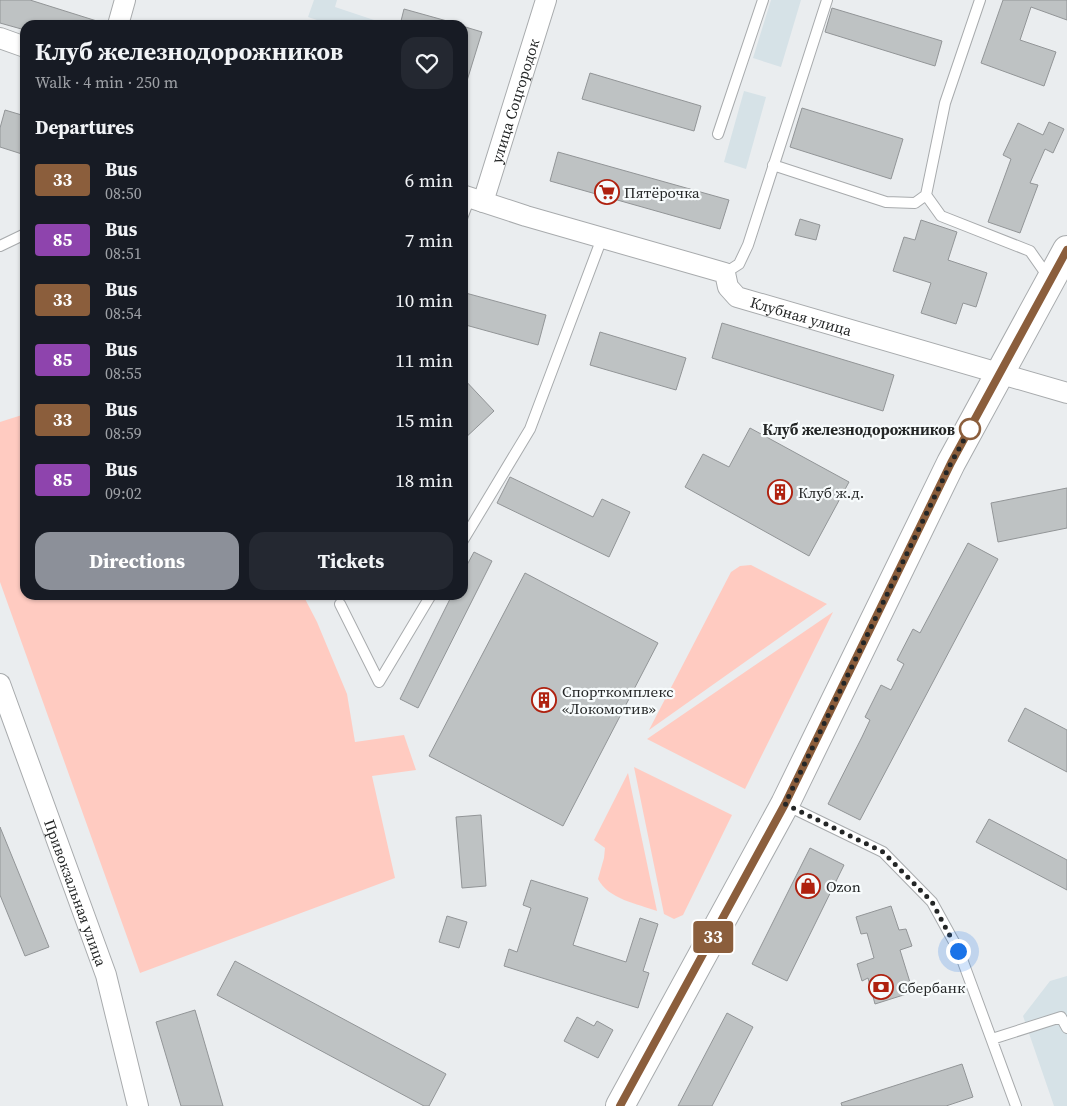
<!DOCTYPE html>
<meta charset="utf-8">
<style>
:root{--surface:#171b24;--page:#242831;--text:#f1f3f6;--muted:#9ea1a6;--accent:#8c9099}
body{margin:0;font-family:"Source Serif 4",serif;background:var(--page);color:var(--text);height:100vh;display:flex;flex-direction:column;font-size:19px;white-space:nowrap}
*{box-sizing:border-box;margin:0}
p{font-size:16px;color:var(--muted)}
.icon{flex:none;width:28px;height:28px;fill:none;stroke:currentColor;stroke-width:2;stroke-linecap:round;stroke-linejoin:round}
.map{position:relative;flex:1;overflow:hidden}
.sheet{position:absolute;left:20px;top:20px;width:448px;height:580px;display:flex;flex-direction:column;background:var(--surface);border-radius:15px;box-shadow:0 1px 4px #0004}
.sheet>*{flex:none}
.badge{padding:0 10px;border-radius:4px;font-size:18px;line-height:32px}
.you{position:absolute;width:25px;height:25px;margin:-12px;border:4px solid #fff;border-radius:50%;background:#1a73e8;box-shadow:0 0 0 8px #1a73e833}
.map>.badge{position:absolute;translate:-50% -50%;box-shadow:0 0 0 2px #fff}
h2{padding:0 15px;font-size:19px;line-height:45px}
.round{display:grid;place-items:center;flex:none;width:52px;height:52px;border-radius:15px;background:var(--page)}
.overview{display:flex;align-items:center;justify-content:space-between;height:85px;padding:0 15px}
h1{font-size:24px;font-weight:700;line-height:38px}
.primary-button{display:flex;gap:10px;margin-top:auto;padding:10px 15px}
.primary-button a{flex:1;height:58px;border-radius:15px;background:var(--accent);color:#fff;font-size:20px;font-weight:700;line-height:58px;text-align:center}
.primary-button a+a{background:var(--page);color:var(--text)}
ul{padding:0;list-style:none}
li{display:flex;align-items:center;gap:15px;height:60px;padding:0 15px}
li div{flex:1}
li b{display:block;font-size:19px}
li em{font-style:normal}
li .badge{min-width:55px;font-weight:700;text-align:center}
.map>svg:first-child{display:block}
.built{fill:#d6e2e7}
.green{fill:#ffcbc1}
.building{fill:#bec2c3;stroke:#929597}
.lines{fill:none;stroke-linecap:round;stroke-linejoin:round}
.lane-casing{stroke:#a8abad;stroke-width:12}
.street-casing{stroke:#a8abad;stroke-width:22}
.secondary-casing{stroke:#a8abad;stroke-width:30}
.lane{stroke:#fff;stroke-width:10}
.street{stroke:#fff;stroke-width:20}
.secondary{stroke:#fff;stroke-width:28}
.line-casing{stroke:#fff;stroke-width:11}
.line{stroke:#8b5e3c;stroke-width:8}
.walk{stroke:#242626;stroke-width:5;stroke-dasharray:0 9}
.stop-dot{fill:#fff;stroke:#8b5e3c;stroke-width:2.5}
.labels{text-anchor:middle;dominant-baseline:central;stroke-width:4.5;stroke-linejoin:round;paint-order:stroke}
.street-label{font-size:15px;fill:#242626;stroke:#f7fbfc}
.poi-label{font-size:15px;fill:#242626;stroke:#f7fbfc;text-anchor:start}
.stop-label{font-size:15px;font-weight:bold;fill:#242626;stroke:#f7fbfc;text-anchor:end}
</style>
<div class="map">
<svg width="1067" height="1106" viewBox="0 0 1067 1106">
<rect width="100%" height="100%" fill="#eaedef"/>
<path class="built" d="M314,0H337L335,7L377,21L376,25H332L308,17Z
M771,0H801L781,67L753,58Z
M744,91L766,97L746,169L724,162Z
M1067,976V1106H1054L1023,1016L1050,981Z"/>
<path class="green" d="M25,414V595H303L317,622L347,694L355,742L404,735L416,770L372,776L395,878L140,973L0,582V422Z
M751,565L827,604L649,730L731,572L740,566Z
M833,612L745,789L647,739Z
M634,767L732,815L683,915L674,919L664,914Z
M628,773L657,911C638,904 608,899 598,879L604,858L605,848L594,840Z"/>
<path class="building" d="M0,0H30L100,22V25H25V30L0,23Z
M1003,0H1067V20L1031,7L1020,40L1056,52L1044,86L981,63Z
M832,8L942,41L935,66L825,32Z
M404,9L447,21V25H400Z
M462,26L482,32L466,84H462Z
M590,73L701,106L694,131L582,99Z
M802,108L903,139L891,179L790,147Z
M5,110L25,116V155L0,147V128Z
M1049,122L1064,129L1053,153L1045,149L1030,183L1038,185L1020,233L988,222L1011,159L1003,155L1018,123L1043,135Z
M558,152L729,200L720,229L550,181Z
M800,219L820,225L816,240L795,235Z
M921,220L957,232L948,260L987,273L976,307L963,303L956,324L921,313L931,283L893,271L904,237L915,240Z
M462,292L546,315L538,345L462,324Z
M722,323L894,375L883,411L712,358Z
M600,332L686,358L676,390L590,365Z
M462,377L494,411L462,441Z
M750,428L849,482L809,556L685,487L703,454L729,467Z
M510,477L593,517L602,499L630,512L609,557L497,503Z
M1067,488V528L998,542L991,503Z
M968,543L998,559L860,820L828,804L862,737L870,720L865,717L881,685L891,690L904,664L897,660L913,629L920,633Z
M474,552L492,561L418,708L400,699L452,595H462V574Z
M525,573L658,643L563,826L429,756Z
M1025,708L1067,730V772L1008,741Z
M481,815L486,886L462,888L456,817Z
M989,819L1067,860V890L976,842Z
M0,827L49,947L25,956L0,895Z
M810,848L844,865L787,981L752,964Z
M531,880L588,898L573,945L626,962L640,918L658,924L643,971L649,973L638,1008L504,966L509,949L517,952L531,908L523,905Z
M891,906L899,930L906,929L912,946L900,950L913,992L875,1004L868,978L862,981L857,964L874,958L867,933L861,934L856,917Z
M447,916L467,922L459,948L439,942Z
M235,961L446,1074L429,1106H424L217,995Z
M195,1010L223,1106H181L156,1022Z
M727,1013L753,1027L712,1106H678Z
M577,1017L594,1026L597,1021L613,1030L598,1058L564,1041Z
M962,1064L973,1097L946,1106H842L841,1103Z"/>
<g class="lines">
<defs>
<path id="lane" d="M718,134L763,0
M773,165L886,202L915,203L926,195L945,103L980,0
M926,195L941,216L1030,251L1049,278
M462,218L470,197
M0,246L25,234
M725,273L739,264L748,245L827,0
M462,542L530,429L602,238
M340,604L379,682L431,595
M786,805L883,852L932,902L959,951L1016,1106
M992,1039L1061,1017L1067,1028"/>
<g id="street">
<path d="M118,25L125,0"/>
<path d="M0,38L25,47"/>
<path id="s1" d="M462,195L526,216L725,273L728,287L737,297L1067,393"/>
<path id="s2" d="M483,202L546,0"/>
<path id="s3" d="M0,684L106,975L138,1106"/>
</g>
<path id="secondary" d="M620,1106L785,804L951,463L1067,250"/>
</defs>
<use href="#lane" class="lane-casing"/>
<use href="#street" class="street-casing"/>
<use href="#secondary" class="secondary-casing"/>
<use href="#lane" class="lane"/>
<use href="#street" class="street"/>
<use href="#secondary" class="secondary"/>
</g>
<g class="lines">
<defs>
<path id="line" d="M620,1106L785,804L951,463L1067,250"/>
</defs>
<use href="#line" class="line-casing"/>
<use href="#line" class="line"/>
<path class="walk" d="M958,951L932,902L883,852L785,804L951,463L970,429"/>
</g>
<defs>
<symbol id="supermarket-ring" viewBox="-11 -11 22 22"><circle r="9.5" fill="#f7fbfc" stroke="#af210f" stroke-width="1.5"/><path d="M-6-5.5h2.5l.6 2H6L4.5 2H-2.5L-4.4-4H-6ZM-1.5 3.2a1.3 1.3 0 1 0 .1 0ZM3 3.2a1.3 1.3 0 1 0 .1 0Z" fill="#af210f"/></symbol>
<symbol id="building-ring" viewBox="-11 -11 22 22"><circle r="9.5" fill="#f7fbfc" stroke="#af210f" stroke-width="1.5"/><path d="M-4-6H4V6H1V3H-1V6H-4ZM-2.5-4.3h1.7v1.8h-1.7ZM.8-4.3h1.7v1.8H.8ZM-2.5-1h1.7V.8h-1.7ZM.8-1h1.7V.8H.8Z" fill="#af210f"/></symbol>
<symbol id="shop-ring" viewBox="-11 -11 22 22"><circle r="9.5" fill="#f7fbfc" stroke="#af210f" stroke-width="1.5"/><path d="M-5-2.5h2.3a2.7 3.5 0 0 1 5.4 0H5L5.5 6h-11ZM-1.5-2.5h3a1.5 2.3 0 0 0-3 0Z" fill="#af210f"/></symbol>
<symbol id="bank-ring" viewBox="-11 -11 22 22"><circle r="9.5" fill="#f7fbfc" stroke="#af210f" stroke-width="1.5"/><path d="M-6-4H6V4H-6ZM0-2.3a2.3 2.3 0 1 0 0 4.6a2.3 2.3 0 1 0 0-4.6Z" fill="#af210f"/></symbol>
</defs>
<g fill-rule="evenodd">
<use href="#supermarket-ring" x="593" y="178" width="28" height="28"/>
<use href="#building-ring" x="766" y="478" width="28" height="28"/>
<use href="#building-ring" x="530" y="686" width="28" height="28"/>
<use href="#shop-ring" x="794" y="872" width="28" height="28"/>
<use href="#bank-ring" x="867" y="973" width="28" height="28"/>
</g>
<circle class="stop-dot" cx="970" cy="429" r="10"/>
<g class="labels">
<g class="street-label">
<text stroke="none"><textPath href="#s2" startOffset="106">улица Соцгородок</textPath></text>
<text stroke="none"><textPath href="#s1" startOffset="369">Клубная улица</textPath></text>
<text stroke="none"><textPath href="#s3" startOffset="222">Привокзальная улица</textPath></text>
</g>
<g class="poi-label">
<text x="624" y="192">Пятёрочка</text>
<text x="798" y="492">Клуб ж.д.</text>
<text x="562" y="691">Спорткомплекс<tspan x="562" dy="17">«Локомотив»</tspan></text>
<text x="826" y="886">Ozon</text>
<text x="898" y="987">Сбербанк</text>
</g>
<g class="stop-label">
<text x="955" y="429">Клуб железнодорожников</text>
</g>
</g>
</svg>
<div class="you" style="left:958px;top:951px"></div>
<b class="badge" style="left:713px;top:937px;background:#8b5e3c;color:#fff">33</b>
<section class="sheet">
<div class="overview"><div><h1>Клуб железнодорожников</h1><p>Walk · 4 min · 250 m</p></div><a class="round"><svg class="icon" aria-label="heart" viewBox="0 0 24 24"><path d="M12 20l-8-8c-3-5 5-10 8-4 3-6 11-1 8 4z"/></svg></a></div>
<h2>Departures</h2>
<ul>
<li><span class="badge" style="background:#8b5e3c;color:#fff">33</span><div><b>Bus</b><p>08:50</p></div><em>6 min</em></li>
<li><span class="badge" style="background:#8e44ad;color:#fff">85</span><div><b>Bus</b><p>08:51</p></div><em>7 min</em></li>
<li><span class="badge" style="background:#8b5e3c;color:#fff">33</span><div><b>Bus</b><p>08:54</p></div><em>10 min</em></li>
<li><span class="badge" style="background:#8e44ad;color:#fff">85</span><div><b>Bus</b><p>08:55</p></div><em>11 min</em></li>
<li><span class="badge" style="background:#8b5e3c;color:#fff">33</span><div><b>Bus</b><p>08:59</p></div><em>15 min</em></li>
<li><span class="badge" style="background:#8e44ad;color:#fff">85</span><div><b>Bus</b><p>09:02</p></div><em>18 min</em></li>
</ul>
<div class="primary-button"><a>Directions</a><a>Tickets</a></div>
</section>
</div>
